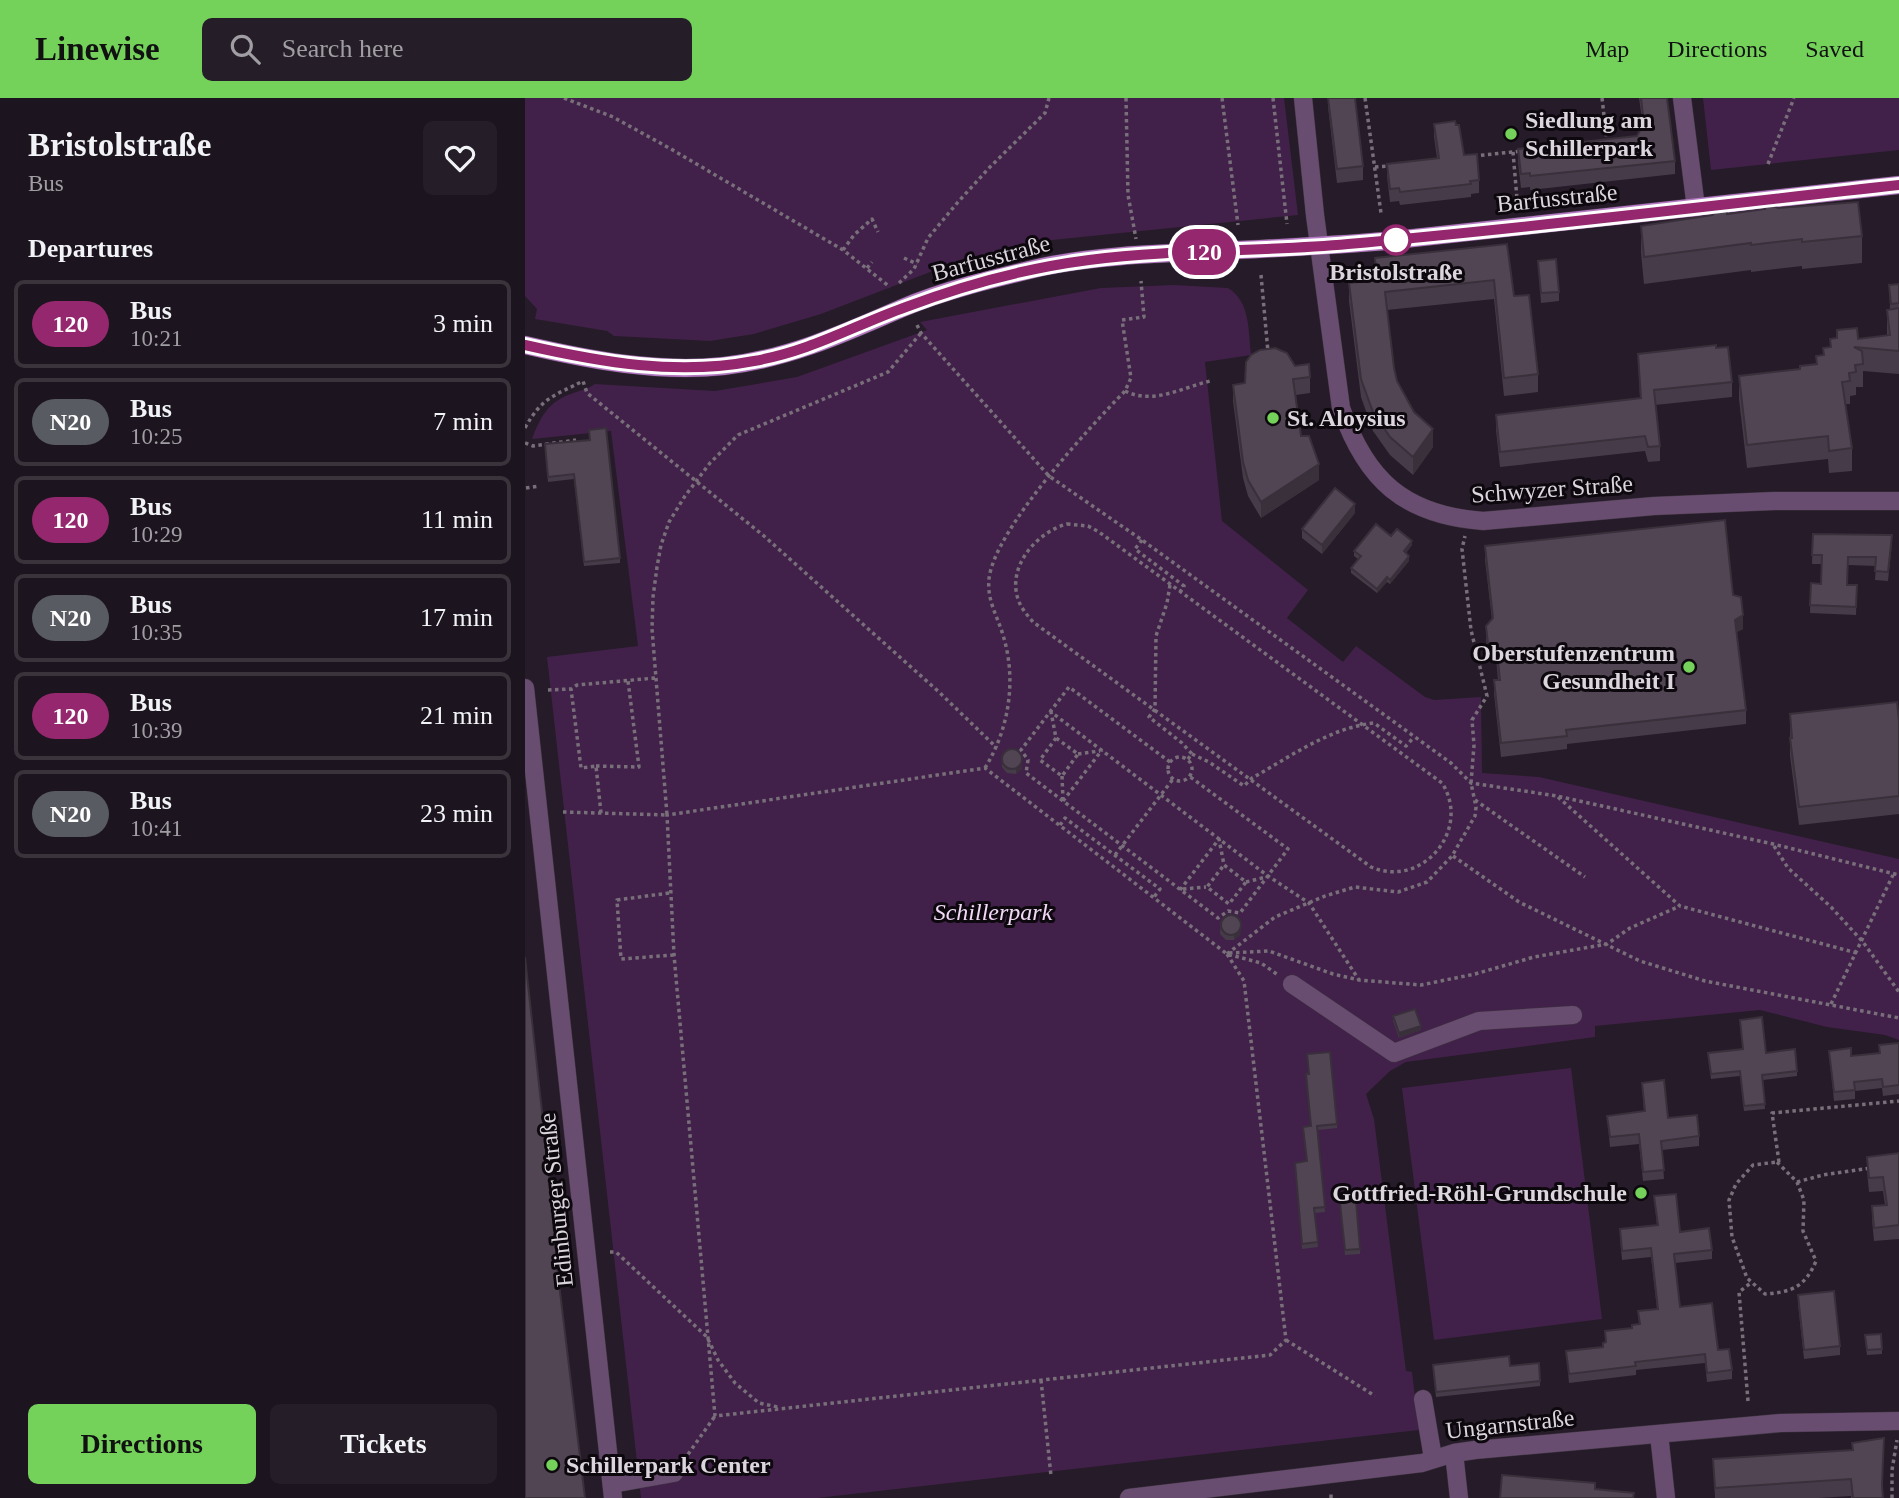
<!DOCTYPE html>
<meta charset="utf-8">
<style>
:root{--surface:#1c141e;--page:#251d27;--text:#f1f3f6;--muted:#a09ea4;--line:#3a333c;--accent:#74d25b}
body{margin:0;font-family:"Times New Roman",serif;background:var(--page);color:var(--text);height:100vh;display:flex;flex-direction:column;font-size:26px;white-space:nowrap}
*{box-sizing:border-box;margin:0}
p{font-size:23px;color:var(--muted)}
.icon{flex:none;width:38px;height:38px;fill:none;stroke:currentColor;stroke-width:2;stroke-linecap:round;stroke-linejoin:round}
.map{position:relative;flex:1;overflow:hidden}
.details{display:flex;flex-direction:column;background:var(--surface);width:525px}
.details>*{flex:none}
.badge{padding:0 14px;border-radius:23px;font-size:24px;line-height:46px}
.map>.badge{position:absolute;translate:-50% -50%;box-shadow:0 0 0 4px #fff}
h2{padding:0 28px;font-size:26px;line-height:63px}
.round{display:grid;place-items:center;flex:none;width:74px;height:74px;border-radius:10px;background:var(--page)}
.headline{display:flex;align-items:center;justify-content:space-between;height:119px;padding:0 28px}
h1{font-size:33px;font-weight:800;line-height:52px}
.cta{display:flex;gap:14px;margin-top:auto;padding:14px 28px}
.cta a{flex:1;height:80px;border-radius:10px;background:var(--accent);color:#111;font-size:28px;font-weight:800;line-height:80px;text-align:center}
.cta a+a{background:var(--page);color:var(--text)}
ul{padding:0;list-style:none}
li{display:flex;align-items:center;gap:21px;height:88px;margin:0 14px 10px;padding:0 14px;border:4px solid var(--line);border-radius:10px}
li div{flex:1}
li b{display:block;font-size:26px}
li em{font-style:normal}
li .badge{min-width:77px;font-weight:700;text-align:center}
header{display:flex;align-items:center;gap:42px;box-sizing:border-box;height:98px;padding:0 35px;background:var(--accent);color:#111}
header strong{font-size:33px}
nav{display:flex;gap:38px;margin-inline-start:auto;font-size:24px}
.search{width:490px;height:63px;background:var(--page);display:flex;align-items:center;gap:18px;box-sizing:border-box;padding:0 24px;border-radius:10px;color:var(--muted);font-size:26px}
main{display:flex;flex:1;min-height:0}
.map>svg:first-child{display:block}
.green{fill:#412149}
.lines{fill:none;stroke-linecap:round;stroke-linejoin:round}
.minor-casing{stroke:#3f3541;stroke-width:19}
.major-casing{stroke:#3f3541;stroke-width:19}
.path{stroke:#786f7a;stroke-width:3.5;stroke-dasharray:3.5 3.5;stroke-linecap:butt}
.minor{stroke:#694d71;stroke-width:18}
.major{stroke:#b478c3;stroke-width:18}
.wall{fill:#463b48}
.shaded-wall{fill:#39303b}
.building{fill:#514554;stroke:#39303b;stroke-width:2}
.line-casing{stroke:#fff;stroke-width:16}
.line{stroke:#95276e;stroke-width:10}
.poi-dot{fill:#74d25b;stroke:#0c080d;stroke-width:2.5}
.stop-dot{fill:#fff;stroke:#95276e;stroke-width:3.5}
.labels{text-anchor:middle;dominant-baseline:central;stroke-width:6;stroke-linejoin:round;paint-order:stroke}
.poi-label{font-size:24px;font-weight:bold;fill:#dcd5de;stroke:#0c080d;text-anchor:start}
.street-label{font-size:24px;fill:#dcd5de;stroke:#0c080d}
.stop-label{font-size:24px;font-weight:bold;fill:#dcd5de;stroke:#0c080d}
.park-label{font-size:24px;font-style:italic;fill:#f1d9f6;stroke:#0c080d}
</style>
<header>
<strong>Linewise</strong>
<div class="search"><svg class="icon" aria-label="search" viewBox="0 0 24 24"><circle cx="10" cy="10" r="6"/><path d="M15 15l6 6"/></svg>Search here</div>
<nav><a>Map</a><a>Directions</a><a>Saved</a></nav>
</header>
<main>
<section class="details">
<div class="headline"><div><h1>Bristolstraße</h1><p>Bus</p></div><a class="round"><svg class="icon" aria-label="heart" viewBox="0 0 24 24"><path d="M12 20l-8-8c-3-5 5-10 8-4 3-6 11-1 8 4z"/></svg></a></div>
<h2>Departures</h2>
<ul>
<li><span class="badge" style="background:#95276e;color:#fff">120</span><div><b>Bus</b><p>10:21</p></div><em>3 min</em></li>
<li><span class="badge" style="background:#595b62;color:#fff">N20</span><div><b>Bus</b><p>10:25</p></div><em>7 min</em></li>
<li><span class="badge" style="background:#95276e;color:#fff">120</span><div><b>Bus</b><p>10:29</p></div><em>11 min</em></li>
<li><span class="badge" style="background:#595b62;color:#fff">N20</span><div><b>Bus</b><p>10:35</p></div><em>17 min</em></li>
<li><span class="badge" style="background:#95276e;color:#fff">120</span><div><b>Bus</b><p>10:39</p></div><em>21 min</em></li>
<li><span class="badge" style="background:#595b62;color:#fff">N20</span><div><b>Bus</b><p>10:41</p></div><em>23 min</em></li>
</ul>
<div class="cta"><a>Directions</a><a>Tickets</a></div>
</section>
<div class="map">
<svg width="1374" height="1400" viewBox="0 0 1374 1400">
<rect width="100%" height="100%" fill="#261b28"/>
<path class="green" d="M0,0H759L773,117L517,143L413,171L296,216L229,236L185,243L89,238L82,233L10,221L12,211L0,198Z
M1178,0H1374V52L1186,72Z
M649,187L703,190C726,204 723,234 726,257L680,264L697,423L783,492L762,520L818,564L831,548L900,599L909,602L956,599L957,675L1014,679L1374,761V942L1360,937L1302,929L1235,912L1070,928V939L881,964L865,973L841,996L849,1021L881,1273L887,1274L894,1332L292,1400H116L22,559L113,548L86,333L7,341C14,322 22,305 43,297C52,293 61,292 70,286L190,293L272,279L402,232L395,224L576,190Z
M1046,970L1077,1221L909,1242L877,990Z"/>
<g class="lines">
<defs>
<path id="minor" d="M778,0L790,117L816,310C841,382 879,417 958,423L1129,408L1249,403H1374
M1157,0L1171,110
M0,590L88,1400
M767,886L869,955L954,923L1048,917
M898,1301L908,1360
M1134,1336L1141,1400
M929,1355L934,1400
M87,1386L149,1375
M604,1400L897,1365L929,1355L950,1352L1256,1325L1374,1323"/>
<path id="major" d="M0,247C65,262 132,275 199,268C262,261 318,236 375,211C419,192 470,180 517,169C569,158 623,156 675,154C737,151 799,148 861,143L1374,87"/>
</defs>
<use href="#minor" class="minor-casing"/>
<use href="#major" class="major-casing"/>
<path class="path" d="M39,0L88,19L146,51L318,152L365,189
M601,0L603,97L611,141
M697,0L713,127
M748,0L762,126
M840,0L856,115
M1077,0L1082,43
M988,54L992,101
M949,58L997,53
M1243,66L1269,0
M850,69L865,68
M318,152L329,137L347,121L353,134
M379,160L392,166
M342,170L347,164
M736,177L743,254
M374,185L389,171L403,140L433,104L464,70L520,15L524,0
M392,227L396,235L524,378L617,442L926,665L946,685L1032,698L1248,746L1374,777
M600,293C628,307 656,290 685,283
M0,330C17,299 29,298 58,283L62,295L239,438L414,594L472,650
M0,345L8,348L51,342
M1,390L14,388
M542,426L563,428L574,434L917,685C947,732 897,791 846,769L508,524C502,517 496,510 493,501C482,468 512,434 542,426Z
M617,442L610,451L659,488L655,494
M645,487L642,505L631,538L630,611L624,619L657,645L667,656L662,662
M23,592L45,591
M531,640L515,662L537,678L553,656L531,640L526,614L743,778L784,805L834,882
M553,656L575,653
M667,656L684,664L719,688L727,680C765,659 804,630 849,625L881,648L889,639
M643 671a12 12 0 1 1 24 0a12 12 0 1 1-24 0Z
M645,664L544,589L496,652L503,662L501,675L693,820L703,813L715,815L763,751L664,678
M71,668L114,669L103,583
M460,670C484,631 492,582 478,537C472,517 462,503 464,481C469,432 564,330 600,293L606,280L597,222L619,219L616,183
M537,678L538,701
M1033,699L1155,808L1332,855
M950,702L1060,779
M538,703L577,652
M38,714L142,717L127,531L128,499L132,469L136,447L144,424L160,398L185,365L213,337L363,274L396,235
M76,715L71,668L56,670L46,591L52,587L130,580
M535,727L540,720L635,791L629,799
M1249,748L1263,770L1306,809L1338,844L1374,894
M590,757L648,681
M928,758L994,804L1115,863L1180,883L1374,920
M721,784L741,779
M658,791L681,789
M655,792L694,741L699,767L721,784L704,806L682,789L699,767
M144,795L92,802L96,861L149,857
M704,855L744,853L808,876L834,882L896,887L950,876L1009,859L1082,846L1105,830L1155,808
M702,856L719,883L761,1242L745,1257L190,1318L149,857L142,717L460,670L702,856L736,865L753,877
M702,856L750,819L800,798L830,789L873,794L902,784L927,758L950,718L951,709L946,685L949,647L947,622L962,598L946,532L937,451L940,438
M1306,906L1368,777
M1252,1064L1272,1084L1279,1102L1278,1133L1291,1163C1280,1189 1267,1194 1240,1196L1222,1180L1207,1139L1204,1102L1211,1086L1228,1067Z
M1254,1064L1247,1015L1374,1003
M1272,1084L1298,1077L1346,1070
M85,1154H91L182,1239L193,1262L210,1285L234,1305L253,1309
M761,1242L850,1298
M516,1282L526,1378
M1223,1303L1214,1194L1227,1184
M159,1362L190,1318
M806,1400V1395
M1367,1400V1372L1372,1342"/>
<use href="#minor" class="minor"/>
<use href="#major" class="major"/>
</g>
<path class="wall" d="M803,0H830L838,68V82L812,85L803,9Z
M1114,0H1142L1150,63V76L1005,92V89L996,90L993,64V51L1112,38L1118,28Z
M909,26L939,57L954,82V95L946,96V99L875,107L874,103L865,104L862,78V66L912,60L909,39Z
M1253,110L1337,138V165L1277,171V168L1226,174V172L1119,186L1116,155V128Z
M982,146L989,198L1013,276V294L979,298L969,201L862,212L869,270L872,283L908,349L888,377L865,357L848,333L836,299L824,203V185L850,182V160Z
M1013,163L1034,194V203L1016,205Z
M1374,186V276L1338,273V289H1331V297L1325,298V306H1320L1327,350V373L1304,375L1303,361L1222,370L1214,301V278L1275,271L1291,266V258H1298V250L1305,249V241H1312V232L1333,241L1362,237V212L1365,211L1364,187Z
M1191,250L1207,284V299L1130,307L1135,348V363L1123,364L1120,353L975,369L971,332V317L1115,301L1113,256Z
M770,268L785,279V295L771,297L776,338L794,382L736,420L723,398L718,380L708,303V287L720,285Z
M65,342L95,460V465L59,468L49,381L23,384L20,351Z
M830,415L797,456L777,440V431Z
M1288,436L1367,445L1363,483L1350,482L1351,468L1323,467L1322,487H1332L1331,517L1285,515L1286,485L1296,486L1297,466H1287Z
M866,438L887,447L881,455L884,463L865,486L862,484L852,495L826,475V470L833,461L829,458V453Z
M960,448L1208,497L1218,531L1212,534L1221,612V626L1042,646V651L976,659L969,596V582H973L971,560L963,559L961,542V528L967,522L960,462Z
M1265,616L1374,624V716L1274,727L1265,658Z
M477,656L497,658V671L491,676L482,675L477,669Z
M696,822L716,824L715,837L709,842H701L695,836Z
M868,918L896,932L874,940L868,923Z
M1215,922L1241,955L1272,973V978L1238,982L1240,1011L1219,1013L1215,978L1186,981L1183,959L1218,951Z
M1374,945V996L1358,998L1357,990L1330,993V1001L1309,1003L1304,953L1326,958L1354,955V947Z
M1117,985L1143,1020L1174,1038V1048L1137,1052L1139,1081L1118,1083L1114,1046L1085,1049L1082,1018L1119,1014Z
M812,1026V1030L793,1032L800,1114L790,1115L793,1149L777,1151L770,1065L781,1063L786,1028Z
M1374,1055V1141L1349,1143L1347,1122V1108L1360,1107L1358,1093L1344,1094L1342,1073V1059Z
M1129,1098L1155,1134L1187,1152V1161L1150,1165L1155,1209L1193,1252L1207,1272V1281L1182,1284L1180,1265L1111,1272V1277L1044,1285L1041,1253L1078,1249L1080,1244V1233L1107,1230L1114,1226L1113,1213L1132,1211L1126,1159L1097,1162L1095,1140V1131L1132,1127Z
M815,1110L835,1151V1156L820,1157Z
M1273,1197L1315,1248V1257L1279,1261L1273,1206Z
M1340,1242L1357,1251V1256L1342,1257Z
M985,1268L1015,1283V1288L911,1299L908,1271Z
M1327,1352L1358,1391V1400H1326V1398L1293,1400H1190L1188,1361Z"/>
<path class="shaded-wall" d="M908,331V349L888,377V359Z
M794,366V382L736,420V404Z
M830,406V415L797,456V447Z
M887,443V447L879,458V453Z
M884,458V463L865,486V482Z
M862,479V484L852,495V491Z
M1218,517V531L1210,535V522Z
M497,666V671L491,676V671Z
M715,832V837L709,842V838Z
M896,928V932L874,940V935Z"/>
<path class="building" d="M803,0H830L838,68L812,71Z
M1116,0H1142L1150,63L1005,78V75L996,76L993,51L1112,38L1119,25Z
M930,23L931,27H934L939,57L952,56L954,82L945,83L946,86L875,94L874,90L865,91L862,66L914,60L909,26Z
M1333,104L1337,138L1277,144V141L1226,147V145L1119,159L1116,128L1187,117L1191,114L1202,113V116L1240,111L1239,109L1249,108L1253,110Z
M982,146L989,198L1004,197L1013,276L979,280L969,182L860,194L869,270L872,283L889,314L908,331L888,359L865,339L848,314L836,281L824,185L852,182L850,160Z
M1031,161L1034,194L1016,195L1013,163Z
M1374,186V205L1366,206L1364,187Z
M1374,210V253L1329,249L1337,253L1338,266L1330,267L1331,274L1324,275L1325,283L1317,284L1327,350L1304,353L1303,338L1222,347L1214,278L1275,271V268L1292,266L1291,258L1299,257L1298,250L1306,249L1305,241L1312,240V232L1332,230L1333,241L1365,237L1362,212Z
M1191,247V250L1203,249L1207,284L1129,292L1135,348L1123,349L1120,338L975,354L971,317L1116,300L1113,256Z
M750,250L762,255L770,268L784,266L785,279L768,281L776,338H784L794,366L736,404L723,382L718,364L708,287L720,285L721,264L726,257L735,252Z
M81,330L95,460L59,464L49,376L23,379L20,346L65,342L64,332Z
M810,390L830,406L797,447L777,431Z
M1200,422L1208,497L1216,499L1218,517L1210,522L1221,612L1041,632L1042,638L976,645L969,582H975L971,546H963L961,528L968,520L960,448Z
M851,426L866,438L872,431L887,443L879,453L884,458L865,482L862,479L852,491L826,470L836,458L829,453Z
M1288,436L1367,437L1363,474L1350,473L1351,459H1323L1322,487H1332L1331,509L1285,507L1286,485L1296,486L1297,457H1287Z
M1372,604L1374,624V698L1274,709L1265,640H1267L1265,616Z
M477 661a10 10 0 1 1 20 0a10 10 0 1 1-20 0Z
M696 827a10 10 0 1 1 20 0a10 10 0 1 1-20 0Z
M0,859L34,1169H32L60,1400H0Z
M890,911L896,928L874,935L868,918Z
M1237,919L1241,955L1270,951L1272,973L1237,977L1240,1006L1219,1008L1215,973L1186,976L1183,955L1218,951L1215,922Z
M1374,945V987L1358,989L1357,981L1329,984L1330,992L1309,994L1304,953L1326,950V958L1355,955L1354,947Z
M805,954L812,1026L792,1028L800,1109L789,1110L793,1144L777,1146L770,1065L782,1063L778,1029L786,1028L781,976H784L782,956Z
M1139,982L1143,1020L1172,1017L1174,1038L1136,1043L1139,1072L1118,1074L1114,1036L1085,1039L1082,1018L1120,1013L1117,985Z
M1374,1055V1127L1349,1130L1347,1108L1362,1107L1358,1079L1344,1080L1342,1059Z
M1151,1096L1155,1134L1184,1130L1187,1152L1149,1156L1155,1209L1187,1205L1193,1252L1204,1251L1207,1272L1182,1275L1180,1256L1110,1264L1111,1268L1044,1276L1041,1253L1078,1249V1245L1081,1244L1080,1233L1107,1230V1227L1115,1226L1113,1213L1133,1211L1126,1150L1097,1153L1095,1131L1133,1127L1129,1098Z
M831,1103L835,1151L820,1152L815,1105Z
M1309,1193L1315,1248L1279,1252L1273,1197Z
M1356,1236L1357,1251L1342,1252L1340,1237Z
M984,1258L985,1268L1014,1265L1015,1283L911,1294L908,1267Z
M1359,1340L1357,1387L1358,1400H1328L1326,1381L1190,1390L1188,1361L1328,1352L1327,1345Z
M977,1377L1070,1385V1391L1109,1395L1108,1400H975Z"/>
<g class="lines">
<defs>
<path id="line" d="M0,247C75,264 152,278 229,263C286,253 328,228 381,209C439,187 502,170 564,162C650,151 737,154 823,146C1007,130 1190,107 1374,87"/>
</defs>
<use href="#line" class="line-casing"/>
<use href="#line" class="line"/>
</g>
<g class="poi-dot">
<circle cx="986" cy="36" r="7"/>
<circle cx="748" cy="320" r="7"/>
<circle cx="1164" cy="569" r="7"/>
<circle cx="1116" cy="1095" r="7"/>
<circle cx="27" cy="1367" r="7"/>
</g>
<circle class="stop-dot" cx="871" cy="142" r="14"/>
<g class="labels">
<g class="poi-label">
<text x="1000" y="22">Siedlung am<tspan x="1000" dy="28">Schillerpark</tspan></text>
<text x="762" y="320">St. Aloysius</text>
<text x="1150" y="555" text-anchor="end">Oberstufenzentrum<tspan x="1150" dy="28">Gesundheit I</tspan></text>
<text x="1102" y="1095" text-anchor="end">Gottfried-Röhl-Grundschule</text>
<text x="41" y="1367">Schillerpark Center</text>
</g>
<g class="street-label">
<text transform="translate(1032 100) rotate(-6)">Barfusstraße</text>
<text transform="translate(466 160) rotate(-15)">Barfusstraße</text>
<text transform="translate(1027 391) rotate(-4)">Schwyzer Straße</text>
<text transform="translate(31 1102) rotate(-96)">Edinburger Straße</text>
<text transform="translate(985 1326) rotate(-6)">Ungarnstraße</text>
</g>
<g class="stop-label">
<text x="871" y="174">Bristolstraße</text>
</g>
<g class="park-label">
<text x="468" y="814">Schillerpark</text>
</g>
</g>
</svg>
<b class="badge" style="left:679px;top:154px;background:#95276e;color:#fff">120</b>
</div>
</main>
